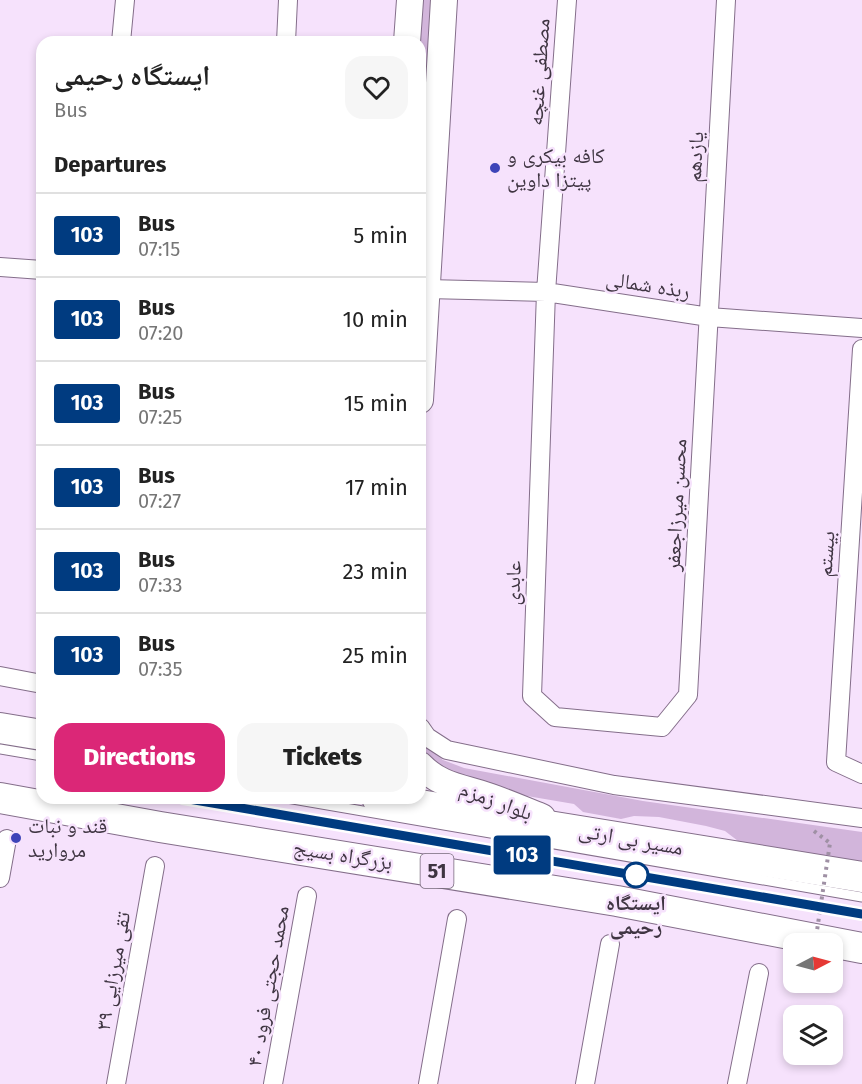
<!DOCTYPE html>
<meta charset="utf-8">
<style>
:root{--surface:#fff;--page:#f6f6f6;--text:#222;--muted:#767676;--line:#e0e0e0;--accent:#db2777}
body{margin:0;font-family:"Fira Sans","Noto Naskh Arabic",sans-serif;background:var(--page);color:var(--text);height:100vh;display:flex;flex-direction:column;font-size:22px;white-space:nowrap}
*{box-sizing:border-box;margin:0}
p{font-size:20px;color:var(--muted)}
.icon{flex:none;width:33px;height:33px;fill:none;stroke:currentColor;stroke-width:2;stroke-linecap:round;stroke-linejoin:round}
.map{position:relative;flex:1;overflow:hidden}
.panel{position:absolute;left:36px;top:36px;width:390px;height:768px;display:flex;flex-direction:column;background:var(--surface);border-radius:18px;box-shadow:0 3px 9px #0003}
.panel>*{flex:none}
.badge{padding:0 12px;border-radius:4px;font-size:21px;line-height:39px}
.needle{width:39px;rotate:84deg}
.tools{position:absolute;left:783px;top:933px;display:grid;gap:12px}
.tools a{display:grid;place-items:center;width:60px;height:60px;border-radius:12px;background:var(--surface);box-shadow:0 3px 9px #0003;font-size:30px}
.map>.badge{position:absolute;translate:-50% -50%;box-shadow:0 0 0 3px #fff}
h2{padding:0 18px;font-size:22px;line-height:54px}
.round{display:grid;place-items:center;flex:none;width:63px;height:63px;border-radius:18px;background:var(--page)}
.overview{display:flex;align-items:center;justify-content:space-between;height:102px;padding:0 18px}
h1{font-size:28px;font-weight:800;line-height:45px}
.action{display:flex;gap:12px;margin-top:auto;padding:12px 18px}
.action a{flex:1;height:69px;border-radius:18px;background:var(--accent);color:#fff;font-size:24px;font-weight:800;line-height:69px;text-align:center}
.action a+a{background:var(--page);color:var(--text)}
ul{padding:0;list-style:none}
li{display:flex;align-items:center;gap:18px;height:84px;padding:0 18px;border-top:2px solid var(--line)}
li div{flex:1}
li b{display:block;font-size:22px}
li em{font-style:normal}
li .badge{min-width:66px;font-weight:700;text-align:center}
.map>svg:first-child{display:block}
.green{fill:#d2b5db}
.lines{fill:none;stroke-linecap:round;stroke-linejoin:round}
.service-casing{stroke:#846e8a;stroke-width:11}
.minor-casing{stroke:#846e8a;stroke-width:20}
.secondary-casing{stroke:#846e8a;stroke-width:28}
.trunk-casing{stroke:#846e8a;stroke-width:32}
.path{stroke:#9f90a4;stroke-width:4;stroke-dasharray:3 4.5;stroke-linecap:butt}
.service{stroke:#fff;stroke-width:9}
.minor{stroke:#fff;stroke-width:18}
.secondary{stroke:#fff;stroke-width:26}
.trunk{stroke:#fff;stroke-width:30}
.path-bridge{stroke:#9f90a4;stroke-width:4;stroke-dasharray:3 4.5;stroke-linecap:butt}
.line-casing{stroke:#fff;stroke-width:14}
.line{stroke:#003b80;stroke-width:9}
.poi-dot{fill:#3d44b8;stroke:#f6e2fc;stroke-width:2}
.stop-dot{fill:#fff;stroke:#003b80;stroke-width:3}
.labels{text-anchor:middle;dominant-baseline:central;stroke-width:5;stroke-linejoin:round;paint-order:stroke}
.shield{fill:#f6e2fc;stroke:#76697a;stroke-width:1.5}
.shield-label{font-size:20px;font-weight:bold;fill:#3f3542}
.street-label{font-size:21px;fill:#3f3542;stroke:#f6e2fc}
.poi-label{font-size:21px;fill:#3f3542;stroke:#f6e2fc;text-anchor:start}
.stop-label{font-size:21px;font-weight:bold;fill:#3f3542;stroke:#f6e2fc}
</style>
<div class="map">
<svg width="862" height="1084" viewBox="0 0 862 1084">
<rect width="100%" height="100%" fill="#f6e2fc"/>
<path class="green" d="M421,0H433L420,195V42H418Z
M420,741L443,760L464,768L643,801L862,832V862L738,841L725,831L706,826L659,817L634,816L621,819L583,812L574,804L503,792L431,765L420,753Z"/>
<g class="lines">
<defs>
<path id="service" d="M0,749L42,756
M182,798L862,914
M287,798L862,897"/>
<path id="minor" d="M567,0L546,292L532,696L555,717L662,727L688,695L726,0
M121,42L125,0
M286,42L288,0
M0,267L42,270
M427,289L546,292L709,317L862,328
M862,349L836,762L862,774
M0,676L42,684
M420,727L427,737L447,750L614,785L862,818
M0,878L7,839
M116,1084L155,866
M273,1084L307,896
M428,1084L457,919
M585,1084L610,944
M737,1084L759,973"/>
<path id="secondary" d="M407,42L410,0
M420,400L444,0
M420,765C440,786 462,787 488,796C506,802 524,810 542,817"/>
<path id="trunk" d="M0,728L42,735
M0,798L160,827L617,901L862,948
M377,798L862,877"/>
</defs>
<use href="#service" class="service-casing"/>
<use href="#minor" class="minor-casing"/>
<use href="#secondary" class="secondary-casing"/>
<use href="#trunk" class="trunk-casing"/>
<path class="path" d="M814,831L830,843"/>
<use href="#service" class="service"/>
<use href="#minor" class="minor"/>
<use href="#secondary" class="secondary"/>
<use href="#trunk" class="trunk"/>
<path class="path-bridge" d="M815,944L830,843"/>
</g>
<g class="lines">
<defs>
<path id="line" d="M183,798L862,914"/>
</defs>
<use href="#line" class="line-casing"/>
<use href="#line" class="line"/>
</g>
<g class="poi-dot">
<circle cx="495" cy="168" r="6"/>
<circle cx="16" cy="838" r="6"/>
</g>
<circle class="stop-dot" cx="636" cy="875" r="12"/>
<g class="labels">
<rect class="shield" x="420.5" y="854" width="33" height="34" rx="4.5"/>
<g class="shield-label">
<text x="437" y="871">51</text>
</g>
<g class="street-label">
<text transform="translate(539 72) rotate(-86)">مصطفی غنچه</text>
<text transform="translate(695 157) rotate(-87)">یازدهم</text>
<text transform="translate(648 285) rotate(9)">ربذه شمالی</text>
<text transform="translate(676 505) rotate(-87)">محسن میرزاجعفر</text>
<text transform="translate(826 554) rotate(-86)">بیستم</text>
<text transform="translate(513 583) rotate(-88)">عابدی</text>
<text transform="translate(496 801) rotate(20)">بلوار زمزم</text>
<text transform="translate(631 839) rotate(10)">مسیر بی ارتی</text>
<text transform="translate(343 855) rotate(9)">بزرگراه بسیج</text>
<text transform="translate(113 971) rotate(-80)">تقی میرزایی ۳۹</text>
<text transform="translate(268 986) rotate(-80)">محمد حجتی فرود ۴۰</text>
</g>
<g class="poi-label">
<text x="507" y="156">کافه بیکری و<tspan x="507" dy="24">پیتزا داوین</tspan></text>
<text x="28" y="826">قند و نبات<tspan x="28" dy="24">مروارید</tspan></text>
</g>
<g class="stop-label">
<text x="636" y="903">ایستگاه<tspan x="636" dy="24">رحیمی</tspan></text>
</g>
</g>
</svg>
<div class="tools">
<a><svg class="needle" viewBox="-14 -14 28 28"><path d="M0-13l5 13h-10z" fill="#e53935"/><path d="M0 13l5-13h-10z" fill="#767676"/></svg></a>
<a><svg class="icon" aria-label="layers" viewBox="0 0 24 24"><path d="M12 4l9 5-9 5-9-5zM3 14l9 5 9-5"/></svg></a>
</div>
<b class="badge" style="left:522px;top:855px;background:#003b80;color:#fff">103</b>
<section class="panel">
<div class="overview"><div><h1>ایستگاه رحیمی</h1><p>Bus</p></div><a class="round"><svg class="icon" aria-label="heart" viewBox="0 0 24 24"><path d="M12 20l-8-8c-3-5 5-10 8-4 3-6 11-1 8 4z"/></svg></a></div>
<h2>Departures</h2>
<ul>
<li><span class="badge" style="background:#003b80;color:#fff">103</span><div><b>Bus</b><p>07:15</p></div><em>5 min</em></li>
<li><span class="badge" style="background:#003b80;color:#fff">103</span><div><b>Bus</b><p>07:20</p></div><em>10 min</em></li>
<li><span class="badge" style="background:#003b80;color:#fff">103</span><div><b>Bus</b><p>07:25</p></div><em>15 min</em></li>
<li><span class="badge" style="background:#003b80;color:#fff">103</span><div><b>Bus</b><p>07:27</p></div><em>17 min</em></li>
<li><span class="badge" style="background:#003b80;color:#fff">103</span><div><b>Bus</b><p>07:33</p></div><em>23 min</em></li>
<li><span class="badge" style="background:#003b80;color:#fff">103</span><div><b>Bus</b><p>07:35</p></div><em>25 min</em></li>
</ul>
<div class="action"><a>Directions</a><a>Tickets</a></div>
</section>
</div>
